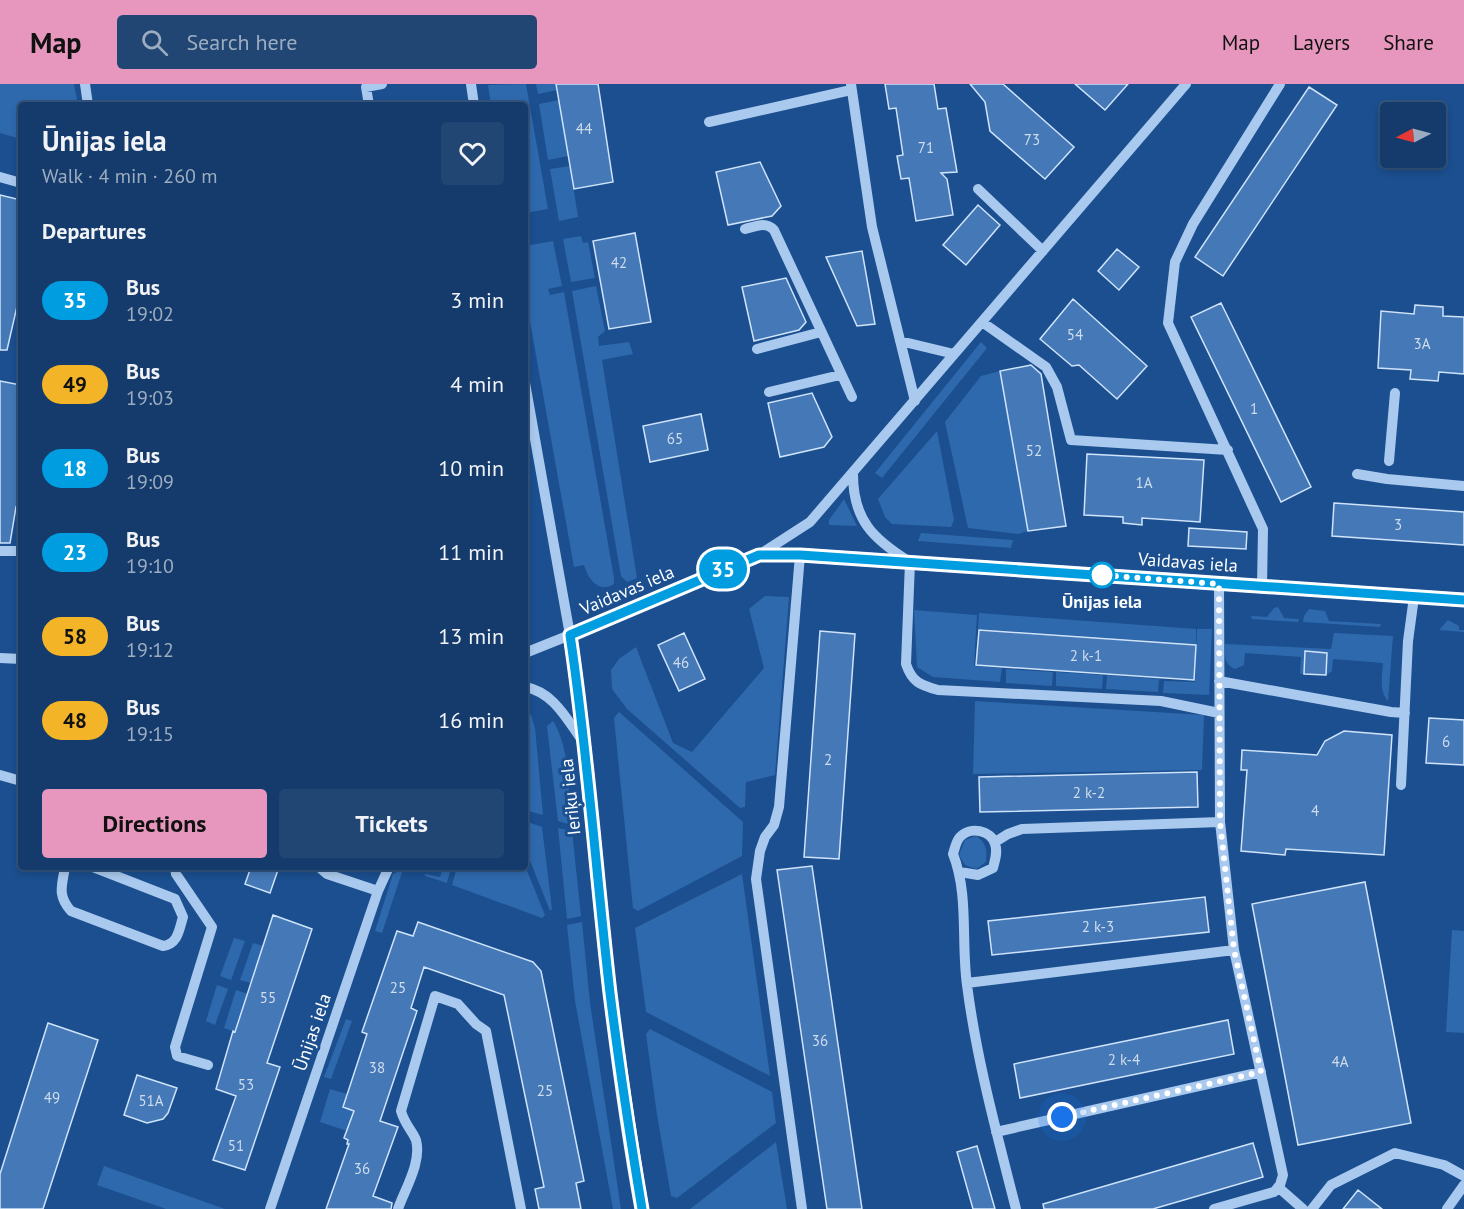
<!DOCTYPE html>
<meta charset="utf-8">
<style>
:root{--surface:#143b6b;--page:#214673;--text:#f1f3f6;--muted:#9dadc1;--line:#33557e;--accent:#e797bd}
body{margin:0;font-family:"PT Sans",sans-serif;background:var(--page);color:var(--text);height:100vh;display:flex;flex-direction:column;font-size:22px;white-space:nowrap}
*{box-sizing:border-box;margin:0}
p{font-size:20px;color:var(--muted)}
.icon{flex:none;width:33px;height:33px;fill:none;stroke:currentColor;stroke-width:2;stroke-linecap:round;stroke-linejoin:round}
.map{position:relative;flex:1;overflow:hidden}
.side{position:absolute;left:18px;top:18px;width:510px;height:768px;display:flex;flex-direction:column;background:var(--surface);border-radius:6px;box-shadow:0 3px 9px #0003,0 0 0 2px var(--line)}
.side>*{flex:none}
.badge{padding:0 12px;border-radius:20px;font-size:21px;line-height:39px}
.needle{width:39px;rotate:264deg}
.controls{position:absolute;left:1380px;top:18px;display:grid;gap:12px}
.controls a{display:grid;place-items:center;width:66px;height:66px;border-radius:6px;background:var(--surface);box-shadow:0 3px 9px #0003,0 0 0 2px var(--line);font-size:30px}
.you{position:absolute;width:30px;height:30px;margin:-15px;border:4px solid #fff;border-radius:50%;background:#1a73e8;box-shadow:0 0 0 9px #1a73e833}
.map>.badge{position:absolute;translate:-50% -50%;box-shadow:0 0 0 3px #fff}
h2{padding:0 24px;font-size:22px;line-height:54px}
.round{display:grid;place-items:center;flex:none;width:63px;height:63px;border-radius:6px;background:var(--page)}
.summary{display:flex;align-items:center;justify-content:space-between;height:102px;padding:0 24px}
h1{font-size:28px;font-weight:700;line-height:45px}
.primary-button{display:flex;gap:12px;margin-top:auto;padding:12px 24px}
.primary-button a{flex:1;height:69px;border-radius:6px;background:var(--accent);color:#111;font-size:24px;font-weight:700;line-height:69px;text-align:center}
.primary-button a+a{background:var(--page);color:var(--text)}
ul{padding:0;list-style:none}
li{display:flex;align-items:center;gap:18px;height:84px;padding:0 24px}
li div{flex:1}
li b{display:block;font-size:22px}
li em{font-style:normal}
li .badge{min-width:66px;font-weight:700;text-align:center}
header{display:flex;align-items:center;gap:36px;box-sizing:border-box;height:84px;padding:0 30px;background:var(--accent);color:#111}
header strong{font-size:28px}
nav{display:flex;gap:33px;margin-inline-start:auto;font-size:21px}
.search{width:420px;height:54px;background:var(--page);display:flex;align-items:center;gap:15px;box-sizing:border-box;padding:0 21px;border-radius:6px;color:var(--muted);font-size:22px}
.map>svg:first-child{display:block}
.green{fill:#2e69ad}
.building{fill:#4478b7;stroke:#cfe3fa;stroke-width:1.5}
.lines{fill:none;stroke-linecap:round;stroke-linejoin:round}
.minor{stroke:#a9c9ee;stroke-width:10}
.major{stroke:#f0f6ff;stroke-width:15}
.line-casing{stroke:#fff;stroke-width:14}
.line{stroke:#009de0;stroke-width:9}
.walk{stroke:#fff;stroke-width:6;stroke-dasharray:0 10.8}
.stop-dot{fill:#fff;stroke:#009de0;stroke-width:3}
.labels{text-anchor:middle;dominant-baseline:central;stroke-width:6;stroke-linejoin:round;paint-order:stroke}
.number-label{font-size:15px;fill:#d0dded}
.street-label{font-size:18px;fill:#fff;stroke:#1b4f8f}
.stop-label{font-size:18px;font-weight:bold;fill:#fff;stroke:#1b4f8f}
</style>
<header>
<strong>Map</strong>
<div class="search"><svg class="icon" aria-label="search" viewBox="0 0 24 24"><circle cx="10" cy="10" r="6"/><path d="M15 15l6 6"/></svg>Search here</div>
<nav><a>Map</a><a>Layers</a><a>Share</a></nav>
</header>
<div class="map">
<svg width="1464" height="1125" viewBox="0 0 1464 1125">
<rect width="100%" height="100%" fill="#1b4f8f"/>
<path class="green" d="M0,0H74L78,21H21V55L0,49Z
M526,0L548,125L525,129V21H491L488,1Z
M536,0H557V6L538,10Z
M559,16L568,72L548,76L539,20Z
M570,82L578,133L559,137L550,85Z
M581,152L583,159L588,158L595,194L571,198L563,155Z
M553,157L562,202L548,205L550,211L564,208L614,494V500C598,510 588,494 584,481L574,483L525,210V162Z
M596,202L605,247L598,253L599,262L629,258L633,270L602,276L637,494L627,498L621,492L572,207Z
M981,258L987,264L882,394L875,389Z
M1000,287L1028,447L1018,450L968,444L945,338L981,292Z
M937,347L954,436L951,443L892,440L885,433L878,415Z
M844,415L857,442L829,441V436Z
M921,449L1013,456L1011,464L918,457Z
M765,512L789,513L775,691L746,698L745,723L740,724L627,625L612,605L611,586L619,575L636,563L673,659L692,668L764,584L749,525Z
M1278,523L1284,534L1299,535L1298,538L1252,535L1251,532L1267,533L1274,524Z
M1309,525L1325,527L1329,537L1381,540L1380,543L1303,538L1304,532Z
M914,526L977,531L974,582L1002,584L1000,598L933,593L917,583Z
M979,529L1196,545V560L978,545Z
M1448,536L1459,542V546H1464V548L1439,546Z
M1197,545H1212L1209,611L1163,609L1164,597L1195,598Z
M1334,549L1393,552L1388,617C1379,607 1382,592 1383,579L1333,575L1332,587L1326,591V569L1305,567L1304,590H1300L1301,573L1245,569L1244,581L1235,585C1223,580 1225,571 1225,560L1331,565Z
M1006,585L1053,588L1052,602L1006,599Z
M1056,588L1103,591L1102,605L1056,602Z
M1107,591L1159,595L1158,608L1106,605Z
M975,617L1204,631L1202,686L973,690Z
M619,628L743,738L742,772L638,827L633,824L614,634Z
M525,630L531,631L535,644L543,731L525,726Z
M553,637C571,666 568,707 571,741L558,737L547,642Z
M525,737L542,743L552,825L550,827L525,764Z
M558,744L572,747L581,832L567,835Z
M976,752C987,760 987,765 986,778L976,785L965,781L959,771L965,756Z
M525,782L545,831L542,834L452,801L457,783Z
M443,783H451L447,799L425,792V790L440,793Z
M403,785L382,849L375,847L393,790Z
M742,790L770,992L646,928L635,844Z
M582,838L590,919L621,1125H613L575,917L567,841Z
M1452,846L1464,847V949L1446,948Z
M234,854L245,857L231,896L220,892Z
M253,859L263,862L251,899L240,896Z
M217,901L228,905L215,941L206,937Z
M236,906L248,910L235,948L224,944Z
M346,935L352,937L331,995L324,993Z
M650,945L772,1008L776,1039L677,1114L671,1112L657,1031L646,950Z
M330,1005L347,1010L343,1023L360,1029L353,1049L320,1038Z
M776,1058L787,1125H690Z
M104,1082L225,1125H166L97,1101Z"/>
<path class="building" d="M556,0H598L613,98L574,105Z
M885,0H934L938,25L946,24L957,88L941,89L947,95L953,131L916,137L909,94L901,95L897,72L903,71L896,24L889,25Z
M970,0H1003L1074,63L1045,95L990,47L985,18Z
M1075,0H1128L1105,26Z
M1309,3L1337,21L1223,192L1195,173Z
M760,78L781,122L772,132L728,141L716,88Z
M0,111L21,116V205L7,266H0Z
M978,121L1000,141L966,181L943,161Z
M635,149L651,238L609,245L593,157Z
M1117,165L1139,183L1119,206L1098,187Z
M862,167L875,240L857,242L826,173Z
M786,194L806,238L799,246L754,257L742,203Z
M1073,215L1147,282L1117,315L1079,281L1072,282L1040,255Z
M1221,219L1311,403L1281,418L1191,233Z
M1415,221L1443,223V232L1464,233V290L1439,288L1438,297L1410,295L1411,286L1378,284L1381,227L1414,230Z
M1031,281L1041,290L1066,442L1028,447L1000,287Z
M0,297L21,301V424L16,423L10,459H0Z
M812,309L832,353L824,363L780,373L768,319Z
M701,330L708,366L650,378L643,342Z
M1087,370L1204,376L1200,438L1142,434V441L1123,439V433L1084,431Z
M1334,419L1464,428V461L1332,452Z
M1189,444L1247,448L1246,465L1188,462Z
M979,546L1196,561L1194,596L976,581Z
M820,547L855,550L839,775L804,773Z
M684,549L705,595L679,607L658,561Z
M1305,567L1327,569L1326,591L1304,590Z
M1429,634L1464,636V681L1426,679Z
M1344,647L1392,651L1384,771L1286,765L1285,771L1241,767L1247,686H1241L1242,666L1317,671L1325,657Z
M1197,688L1198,723L980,728L979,693Z
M812,782L862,1125H827L777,786Z
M251,783H279L270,809L245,800Z
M1365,798L1411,1039L1298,1061L1252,820Z
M1205,813L1209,848L992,871L988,837Z
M273,831L312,845L267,979L280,983L245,1086L213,1076L236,1012L216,1005L233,947L235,948Z
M418,838L533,878L541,887L584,1097L576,1099L581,1125H539L535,1105L544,1103L504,911L424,883L411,924L417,927L380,1037L398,1043L373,1112L392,1119L391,1125H326L349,1060H347L348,1056L344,1054L354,1027L343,1023L367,950L362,948L397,847L413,852Z
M1228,936L1234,970L1020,1014L1014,980Z
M48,939L98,956L43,1125H0V1090Z
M137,991L177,1004L168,1029L163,1035L147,1039L124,1031Z
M1253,1059L1263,1093L1153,1125H1044L1043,1120Z
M977,1062L995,1125H973L957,1068Z
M1358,1106L1382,1125H1343Z"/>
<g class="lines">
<path class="minor" d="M85,0L88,21
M471,0L474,21
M851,0L872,143L915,317
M369,21L366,3L382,0
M709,38L851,6
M0,93L21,99
M978,105L1043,167
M745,145C756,142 766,137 774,146L852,313
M982,238L1046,283L1057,303L1071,356L1228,366
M900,257L954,270
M757,265L821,248
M525,299L570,551L525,569
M769,308L840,291
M1389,377L1395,309
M853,390C853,436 873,455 910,478L906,580C912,598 920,601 938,606L1161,617L1219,629
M1357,390L1387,395L1464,402
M0,467H21
M759,471L810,438L1186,0
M800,471L779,723L774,741L765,753L760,767L756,795L802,1125
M1262,502L1263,445L1168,239L1175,178L1193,140L1280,0
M0,574L21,575
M1219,597L1391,628L1405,629
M525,603C553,608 566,634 582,656
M0,691L21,697
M1401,701L1408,557L1414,513
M995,758L1008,750L1022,745L1220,738
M65,783C62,802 57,811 71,827L163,862C178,860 179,846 183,833L175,815L93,783
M175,783L176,790L212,843L175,963L177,972L208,981
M319,783L327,790L378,807
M960,788L978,791L993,784C995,776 998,768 995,760C991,746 970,742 960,753C956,757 955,764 953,770C969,810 961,858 967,901C977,978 997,1050 1016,1125
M967,899L1234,866
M996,1048L1261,988
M1278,1103L1303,1125
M270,1125L378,807L389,783
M398,1125C405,1105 422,1078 416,1056C412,1046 405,1041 401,1027L435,912L458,920L476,940L486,947L521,1125
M1214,1125L1274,1108L1280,1101L1283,1091L1234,866L1220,738L1219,500
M1312,1125L1331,1101L1395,1069L1444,1081L1464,1092
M1447,1125L1464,1101"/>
<path class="major" d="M642,1125C629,1053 619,981 610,909C596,790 588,670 570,551L759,471H800L1464,516"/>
</g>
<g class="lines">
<defs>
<path id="line" d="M642,1125C630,1053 619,981 610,909C596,790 588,670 570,551L759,471H800L1464,516"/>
</defs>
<use href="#line" class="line-casing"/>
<use href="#line" class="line"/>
<path class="walk" d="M1062,1033L1261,988L1234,866L1220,738L1219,500L1102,491"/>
</g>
<circle class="stop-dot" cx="1102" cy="491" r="12"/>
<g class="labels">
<g class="number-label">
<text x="584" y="44">44</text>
<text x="1032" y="55">73</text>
<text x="926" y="63">71</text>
<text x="619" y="178">42</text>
<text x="1075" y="250">54</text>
<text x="1422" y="259">3A</text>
<text x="1254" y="324">1</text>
<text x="675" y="354">65</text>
<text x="1034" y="366">52</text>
<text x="1144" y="398">1A</text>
<text x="1398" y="440">3</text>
<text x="1086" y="571">2 k-1</text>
<text x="681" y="578">46</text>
<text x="1446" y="657">6</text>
<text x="828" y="675">2</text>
<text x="1089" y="708">2 k-2</text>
<text x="1315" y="726">4</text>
<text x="1098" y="842">2 k-3</text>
<text x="398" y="903">25</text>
<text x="268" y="913">55</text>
<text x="820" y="956">36</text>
<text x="1124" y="975">2 k-4</text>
<text x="1340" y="977">4A</text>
<text x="377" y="983">38</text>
<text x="246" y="1000">53</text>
<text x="545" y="1006">25</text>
<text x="52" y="1013">49</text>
<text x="151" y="1016">51A</text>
<text x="236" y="1061">51</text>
<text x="362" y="1084">36</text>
</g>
<g class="street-label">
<text transform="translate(1188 478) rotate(4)">Vaidavas iela</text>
<text transform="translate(627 506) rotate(-23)">Vaidavas iela</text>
<text transform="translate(570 713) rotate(-96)">Ieriķu iela</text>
<text transform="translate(312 948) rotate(-71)">Ūnijas iela</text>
</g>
<g class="stop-label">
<text x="1102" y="517">Ūnijas iela</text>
</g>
</g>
</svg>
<div class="controls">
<a><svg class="needle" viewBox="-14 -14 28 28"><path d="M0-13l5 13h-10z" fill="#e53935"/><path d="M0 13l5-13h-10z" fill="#9dadc1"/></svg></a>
</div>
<div class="you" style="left:1062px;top:1033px"></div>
<b class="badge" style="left:723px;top:485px;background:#009de0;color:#fff">35</b>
<section class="side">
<div class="summary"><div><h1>Ūnijas iela</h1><p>Walk · 4 min · 260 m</p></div><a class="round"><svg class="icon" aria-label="heart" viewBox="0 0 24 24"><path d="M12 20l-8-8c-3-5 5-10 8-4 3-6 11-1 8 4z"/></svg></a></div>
<h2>Departures</h2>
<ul>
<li><span class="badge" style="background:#009de0;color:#fff">35</span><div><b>Bus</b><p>19:02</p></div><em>3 min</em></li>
<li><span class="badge" style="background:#f4b427;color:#111">49</span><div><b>Bus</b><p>19:03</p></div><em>4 min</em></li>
<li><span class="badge" style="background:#009de0;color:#fff">18</span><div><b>Bus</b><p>19:09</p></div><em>10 min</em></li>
<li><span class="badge" style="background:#009de0;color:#fff">23</span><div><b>Bus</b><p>19:10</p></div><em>11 min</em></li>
<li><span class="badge" style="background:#f4b427;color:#111">58</span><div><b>Bus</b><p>19:12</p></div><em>13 min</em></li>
<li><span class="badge" style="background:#f4b427;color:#111">48</span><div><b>Bus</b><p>19:15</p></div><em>16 min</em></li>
</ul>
<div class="primary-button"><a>Directions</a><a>Tickets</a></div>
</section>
</div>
